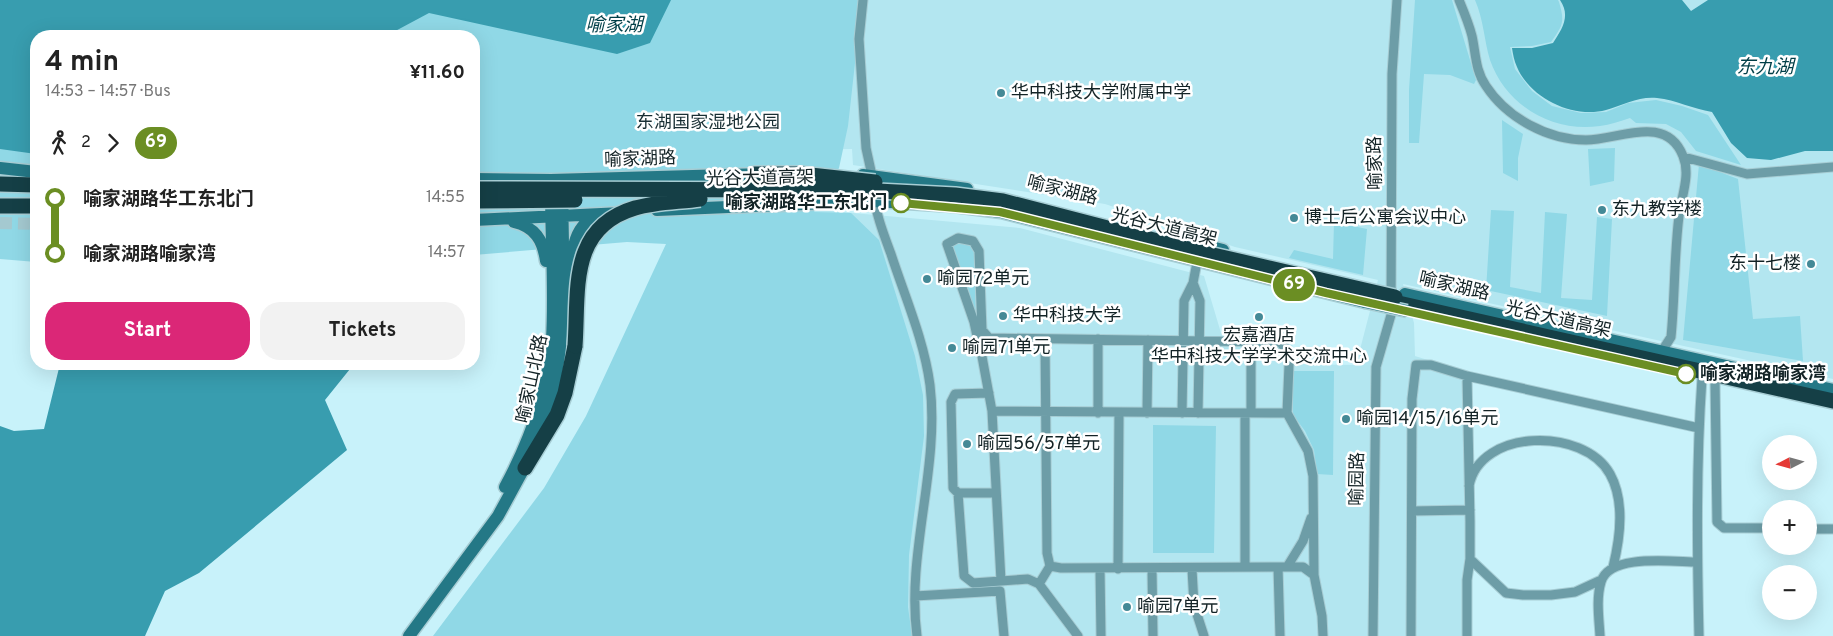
<!DOCTYPE html>
<meta charset="utf-8">
<style>
:root{--surface:#fff;--page:#f2f2f2;--text:#222;--muted:#767676;--accent:#db2777}
body{margin:0;font-family:Overpass,"Noto Sans SC",sans-serif;background:var(--page);color:var(--text);height:100vh;display:flex;flex-direction:column;font-size:19px;white-space:nowrap}
*{box-sizing:border-box;margin:0}
p{font-size:16px;color:var(--muted)}
.icon{flex:none;width:28px;height:28px;fill:none;stroke:currentColor;stroke-width:2;stroke-linecap:round;stroke-linejoin:round}
.map{position:relative;flex:1;overflow:hidden}
.panel{position:absolute;left:30px;top:30px;width:450px;height:340px;display:flex;flex-direction:column;background:var(--surface);border-radius:20px;box-shadow:0 5px 20px #0002}
.panel>*{flex:none}
.badge{padding:0 10px;border-radius:16px;font-size:18px;line-height:32px}
.needle{width:32px;rotate:264deg}
.tools{position:absolute;left:1762px;top:435px;display:grid;gap:10px}
.tools a{display:grid;place-items:center;width:55px;height:55px;border-radius:50%;background:var(--surface);box-shadow:0 5px 20px #0002;font-size:25px}
.map>.badge{position:absolute;translate:-50% -50%;box-shadow:0 0 0 2px #fff}
.legs{display:flex;align-items:center;gap:8px;height:55px;padding:0 15px;font-size:16px}
.legs p{margin-inline-start:auto}
.head{display:flex;align-items:center;justify-content:space-between;height:85px;padding:0 15px}
h1{font-size:28px;font-weight:700;line-height:38px}
.primary-button{display:flex;gap:10px;margin-top:auto;padding:10px 15px}
.primary-button a{flex:1;height:58px;border-radius:20px;background:var(--accent);color:#fff;font-size:20px;font-weight:700;line-height:58px;text-align:center}
.primary-button a+a{background:var(--page);color:var(--text)}
ul{padding:0 15px;list-style:none}
li{display:flex;align-items:center;gap:18px;height:55px;font-size:19px}
li i{display:grid;place-items:center;width:8px;height:100%;margin:0 6px;background:currentColor}
li i::after{content:'';width:12px;height:12px;margin:-6px;border:4px solid;border-radius:50%;background:var(--surface)}
li p{margin-inline-start:auto}
li:first-child i{background:linear-gradient(#0000 50%,currentColor 0)}
li:last-child i{background:linear-gradient(currentColor 50%,#0000 0)}
.map>svg:first-child{display:block}
.built{fill:#b3e6f0}
.green{fill:#90d8e6}
.water{fill:#389daf}
.lines{fill:none;stroke-linecap:round;stroke-linejoin:round}
.secondary-tunnel{stroke:#a4c9d0;stroke-width:12;stroke-dasharray:12 6;stroke-linecap:butt}
.street-casing{stroke:#a7cdd4;stroke-width:11}
.secondary-casing{stroke:#a7cdd4;stroke-width:15}
.highway-casing{stroke:#a7cdd4;stroke-width:18}
.street{stroke:#6d9da7;stroke-width:9}
.secondary{stroke:#247886;stroke-width:12}
.highway{stroke:#153f46;stroke-width:15}
.secondary-bridge-casing{stroke:#a7cdd4;stroke-width:15;stroke-linecap:butt}
.highway-bridge-casing{stroke:#a7cdd4;stroke-width:18;stroke-linecap:butt}
.secondary-bridge{stroke:#247886;stroke-width:12}
.highway-bridge{stroke:#153f46;stroke-width:15}
.line-1-casing{stroke:#fff;stroke-width:11}
.line-1{stroke:#6b8e23;stroke-width:8}
.poi-dot{fill:#448996;stroke:#fff;stroke-width:2}
.stop-1-dot{fill:#fff;stroke:#6b8e23;stroke-width:2.5}
.labels{text-anchor:middle;dominant-baseline:central;stroke-width:5;stroke-linejoin:round;paint-order:stroke}
.poi-label{font-size:18px;fill:#132326;stroke:#fff;text-anchor:start}
.park-label{font-size:18px;fill:#192f34;stroke:#fff}
.street-label{font-size:18px;fill:#132326;stroke:#fff}
.stop-label{font-size:18px;font-weight:bold;fill:#132326;stroke:#fff;text-anchor:end}
.water-label{font-size:19px;font-style:italic;fill:#003e47;stroke:#fff}
</style>
<div class="map">
<svg width="1833" height="636" viewBox="0 0 1833 636">
<rect width="100%" height="100%" fill="#c8f2fa"/>
<path class="built" d="M0,0H1833V379L1403,284L1414,323L1415,356L1466,372L1464,636H736L797,208L1020,228L1204,276L1221,333L1292,330L1293,364L1356,365L1378,280L1235,247L1105,204L853,165L852,149L610,154L474,36H36Z"/>
<path class="green" d="M0,0H862L848,126L839,168L814,212L851,213L879,240L915,356L923,395L924,436L909,555L908,607L912,636H433L544,488L586,416L666,244L627,242L474,255V36H36V262L0,259Z
M1415,0H1452L1476,80L1474,84L1450,75L1424,74L1419,143H1409V90Z
M1475,0H1558L1559,2C1565,22 1563,25 1551,42L1532,46L1510,47L1515,69L1532,91L1552,106L1581,113L1606,112L1628,103L1656,100L1682,106L1708,115L1741,165L1696,151L1681,132L1666,124L1636,123L1630,118C1620,121 1610,125 1600,126C1553,133 1506,106 1490,60C1484,40 1484,21 1475,0Z
M1502,120L1523,134L1518,158V181L1503,173Z
M1615,148L1614,181L1590,186L1588,149Z
M1699,164L1738,179L1753,319L1800,316L1803,361L1683,340Z
M1491,210L1514,211L1510,287L1541,293L1545,212L1567,214L1561,298L1592,300L1597,217L1612,219L1607,316L1486,290Z
M1334,222L1367,229L1363,275L1289,258L1294,250L1333,259Z
M961,242L974,248L976,323L951,246Z
M1293,371H1334L1333,475L1317,474L1314,450L1305,431L1293,415Z
M1153,425L1216,426L1214,553H1153Z"/>
<path class="water" d="M0,0H671L650,43L617,54L429,13L386,36H36V154L0,149Z
M1560,0H1682L1691,11L1708,0H1833V151H1805L1771,160L1747,158L1731,143L1712,112C1693,109 1676,100 1657,98C1639,96 1623,105 1606,110C1573,119 1530,98 1517,67C1514,61 1513,54 1512,48H1532L1553,43C1562,29 1571,16 1560,0Z
M60,364H354L325,400L347,450L199,573L165,591L145,636H0V426L14,431L44,429Z"/>
<g class="lines">
<path class="secondary-tunnel" d="M0,223L36,224"/>
<defs>
<path id="street" d="M863,0L859,39L866,148L873,180
M1459,0C1464,12 1469,24 1472,36C1476,54 1475,70 1486,86C1507,118 1548,140 1586,140C1619,140 1666,113 1683,156C1691,175 1681,197 1679,216C1674,256 1675,297 1671,337L1662,351
M1684,157L1747,174L1833,167
M874,195C876,215 884,235 891,254C905,297 924,340 930,385C940,468 906,554 917,636
M1193,283L1197,262
M1045,339L1047,553L1050,566L1061,568L1287,567
M1098,339V413
M980,350L974,322L947,244L958,238L973,241L979,251L982,330L989,338
M1467,376L1470,521V559L1467,580V636
M1715,381L1717,522L1724,528H1771
M989,393L955,394L951,402L953,488L958,493L964,576L973,583L1028,579L1039,584L1078,636
M992,411L1287,413
M1147,413L1148,340
M1182,413L1184,301L1193,283L1200,301L1198,413
M1251,413V341
M1469,486C1480,428 1584,427 1610,474C1625,501 1620,539 1613,567
M958,493H995
M1412,511L1470,510
M1311,518L1303,541L1287,567H1303L1314,575
M1809,529H1833
M1470,559L1506,593L1523,595H1551L1575,592L1601,580
M1245,567V413
M1278,567L1280,636
M1100,569L1101,636
M1118,569L1119,413
M1152,569L1153,636
M1192,569L1194,605L1204,636
M1001,581L992,411L981,351L983,342L989,338L1280,342L1287,350L1289,365L1287,413L1308,451L1313,476L1314,575L1322,616L1323,636
M1039,584L1050,566
M915,596L1000,591L1004,636
M1373,636L1376,367L1391,315L1392,74L1397,0
M1411,636L1412,399L1416,365H1431L1467,376L1699,428
M1600,636C1599,618 1596,599 1601,582C1609,553 1674,562 1697,562
M1699,636C1697,550 1696,464 1702,378"/>
<path id="secondary" d="M0,168L36,172
M863,175L967,189
M474,179L551,180L764,174
M657,210L875,201L954,206L1001,212L1365,302
M474,220L622,213
M514,222C535,227 543,240 546,261
M1184,240L1223,250
M570,278C572,257 572,223 598,217
M1405,294L1833,390
M538,438C570,361 563,272 562,191
M505,487C530,441 548,392 552,339C555,290 551,240 551,190
M409,636L498,516L528,461"/>
<path id="highway" d="M754,174H801
M0,184L36,185
M0,206H36
M1394,302L1833,401
M525,468L557,415L565,393L575,346"/>
</defs>
<use href="#street" class="street-casing"/>
<use href="#secondary" class="secondary-casing"/>
<use href="#highway" class="highway-casing"/>
<use href="#street" class="street"/>
<use href="#secondary" class="secondary"/>
<use href="#highway" class="highway"/>
<defs>
<path id="secondary-bridge" d="M1365,302L1407,311"/>
<path id="highway-bridge" d="M801,174L875,182
M474,189L858,190L955,195L1003,201L1200,252L1395,297
M474,201L575,200
M575,346C579,290 568,228 635,208C656,202 679,202 700,199"/>
</defs>
<use href="#secondary-bridge" class="secondary-bridge-casing"/>
<use href="#highway-bridge" class="highway-bridge-casing"/>
<use href="#secondary-bridge" class="secondary-bridge"/>
<use href="#highway-bridge" class="highway-bridge"/>
</g>
<g class="lines">
<defs>
<path id="line-1" d="M901,203L1000,212L1326,293L1686,374"/>
</defs>
<use href="#line-1" class="line-1-casing"/>
<use href="#line-1" class="line-1"/>
</g>
<g class="poi-dot">
<circle cx="1001" cy="93" r="5"/>
<circle cx="1602" cy="210" r="5"/>
<circle cx="1294" cy="218" r="5"/>
<circle cx="1811" cy="264" r="5"/>
<circle cx="927" cy="279" r="5"/>
<circle cx="1003" cy="316" r="5"/>
<circle cx="1259" cy="317" r="5"/>
<circle cx="952" cy="348" r="5"/>
<circle cx="1346" cy="419" r="5"/>
<circle cx="967" cy="444" r="5"/>
<circle cx="1127" cy="607" r="5"/>
</g>
<g class="stop-1-dot">
<circle cx="901" cy="203" r="9"/>
<circle cx="1686" cy="374" r="9"/>
</g>
<g class="labels">
<g class="poi-label">
<text x="1011" y="93">华中科技大学附属中学</text>
<text x="1612" y="210">东九教学楼</text>
<text x="1304" y="218">博士后公寓会议中心</text>
<text x="1801" y="264" text-anchor="end">东十七楼</text>
<text x="937" y="279">喻园72单元</text>
<text x="1013" y="316">华中科技大学</text>
<text x="1259" y="336" text-anchor="middle">宏嘉酒店<tspan x="1259" dy="21">华中科技大学学术交流中心</tspan></text>
<text x="962" y="348">喻园71单元</text>
<text x="1356" y="419">喻园14/15/16单元</text>
<text x="977" y="444">喻园56/57单元</text>
<text x="1137" y="607">喻园7单元</text>
</g>
<g class="park-label">
<text x="708" y="123">东湖国家湿地公园</text>
</g>
<g class="street-label">
<text transform="translate(640 160) rotate(-2)">喻家湖路</text>
<text transform="translate(1376 163) rotate(-91)">喻家路</text>
<text transform="translate(760 179) rotate(-1)">光谷大道高架</text>
<text transform="translate(1062 191) rotate(14)">喻家湖路</text>
<text transform="translate(1164 228) rotate(14)">光谷大道高架</text>
<text transform="translate(1454 287) rotate(13)">喻家湖路</text>
<text transform="translate(1558 320) rotate(13)">光谷大道高架</text>
<text transform="translate(533 379) rotate(-78)">喻家山北路</text>
<text transform="translate(1358 479) rotate(-89)">喻园路</text>
</g>
<g class="stop-label">
<text x="887" y="203">喻家湖路华工东北门</text>
<text x="1700" y="374" text-anchor="start">喻家湖路喻家湾</text>
</g>
<g class="water-label">
<text x="614" y="26">喻家湖</text>
<text x="1765" y="68">东九湖</text>
</g>
</g>
</svg>
<div class="tools">
<a><svg class="needle" viewBox="-14 -14 28 28"><path d="M0-13l5 13h-10z" fill="#e53935"/><path d="M0 13l5-13h-10z" fill="#767676"/></svg></a>
<a>+</a>
<a>−</a>
</div>
<b class="badge" style="left:1294px;top:285px;background:#6b8e23;color:#fff">69</b>
<section class="panel">
<div class="head"><div><h1>4 min</h1><p>14:53 – 14:57 · Bus</p></div><b>¥11.60</b></div>
<div class="legs"><svg class="icon" aria-label="walk" viewBox="0 0 24 24"><circle cx="13" cy="4" r="2"/><path d="M13 8l-2 6 4 7M11 14l-3 7M7 12l3-4h3l4 4"/></svg>2<svg class="icon" aria-label="forward" viewBox="0 0 24 24"><path d="M9 5l7 7-7 7"/></svg><b class="badge" style="background:#6b8e23;color:#fff">69</b></div>
<ul>
<li><i style="color:#6b8e23"></i><b>喻家湖路华工东北门</b><p>14:55</p></li>
<li><i style="color:#6b8e23"></i><b>喻家湖路喻家湾</b><p>14:57</p></li>
</ul>
<div class="primary-button"><a>Start</a><a>Tickets</a></div>
</section>
</div>
